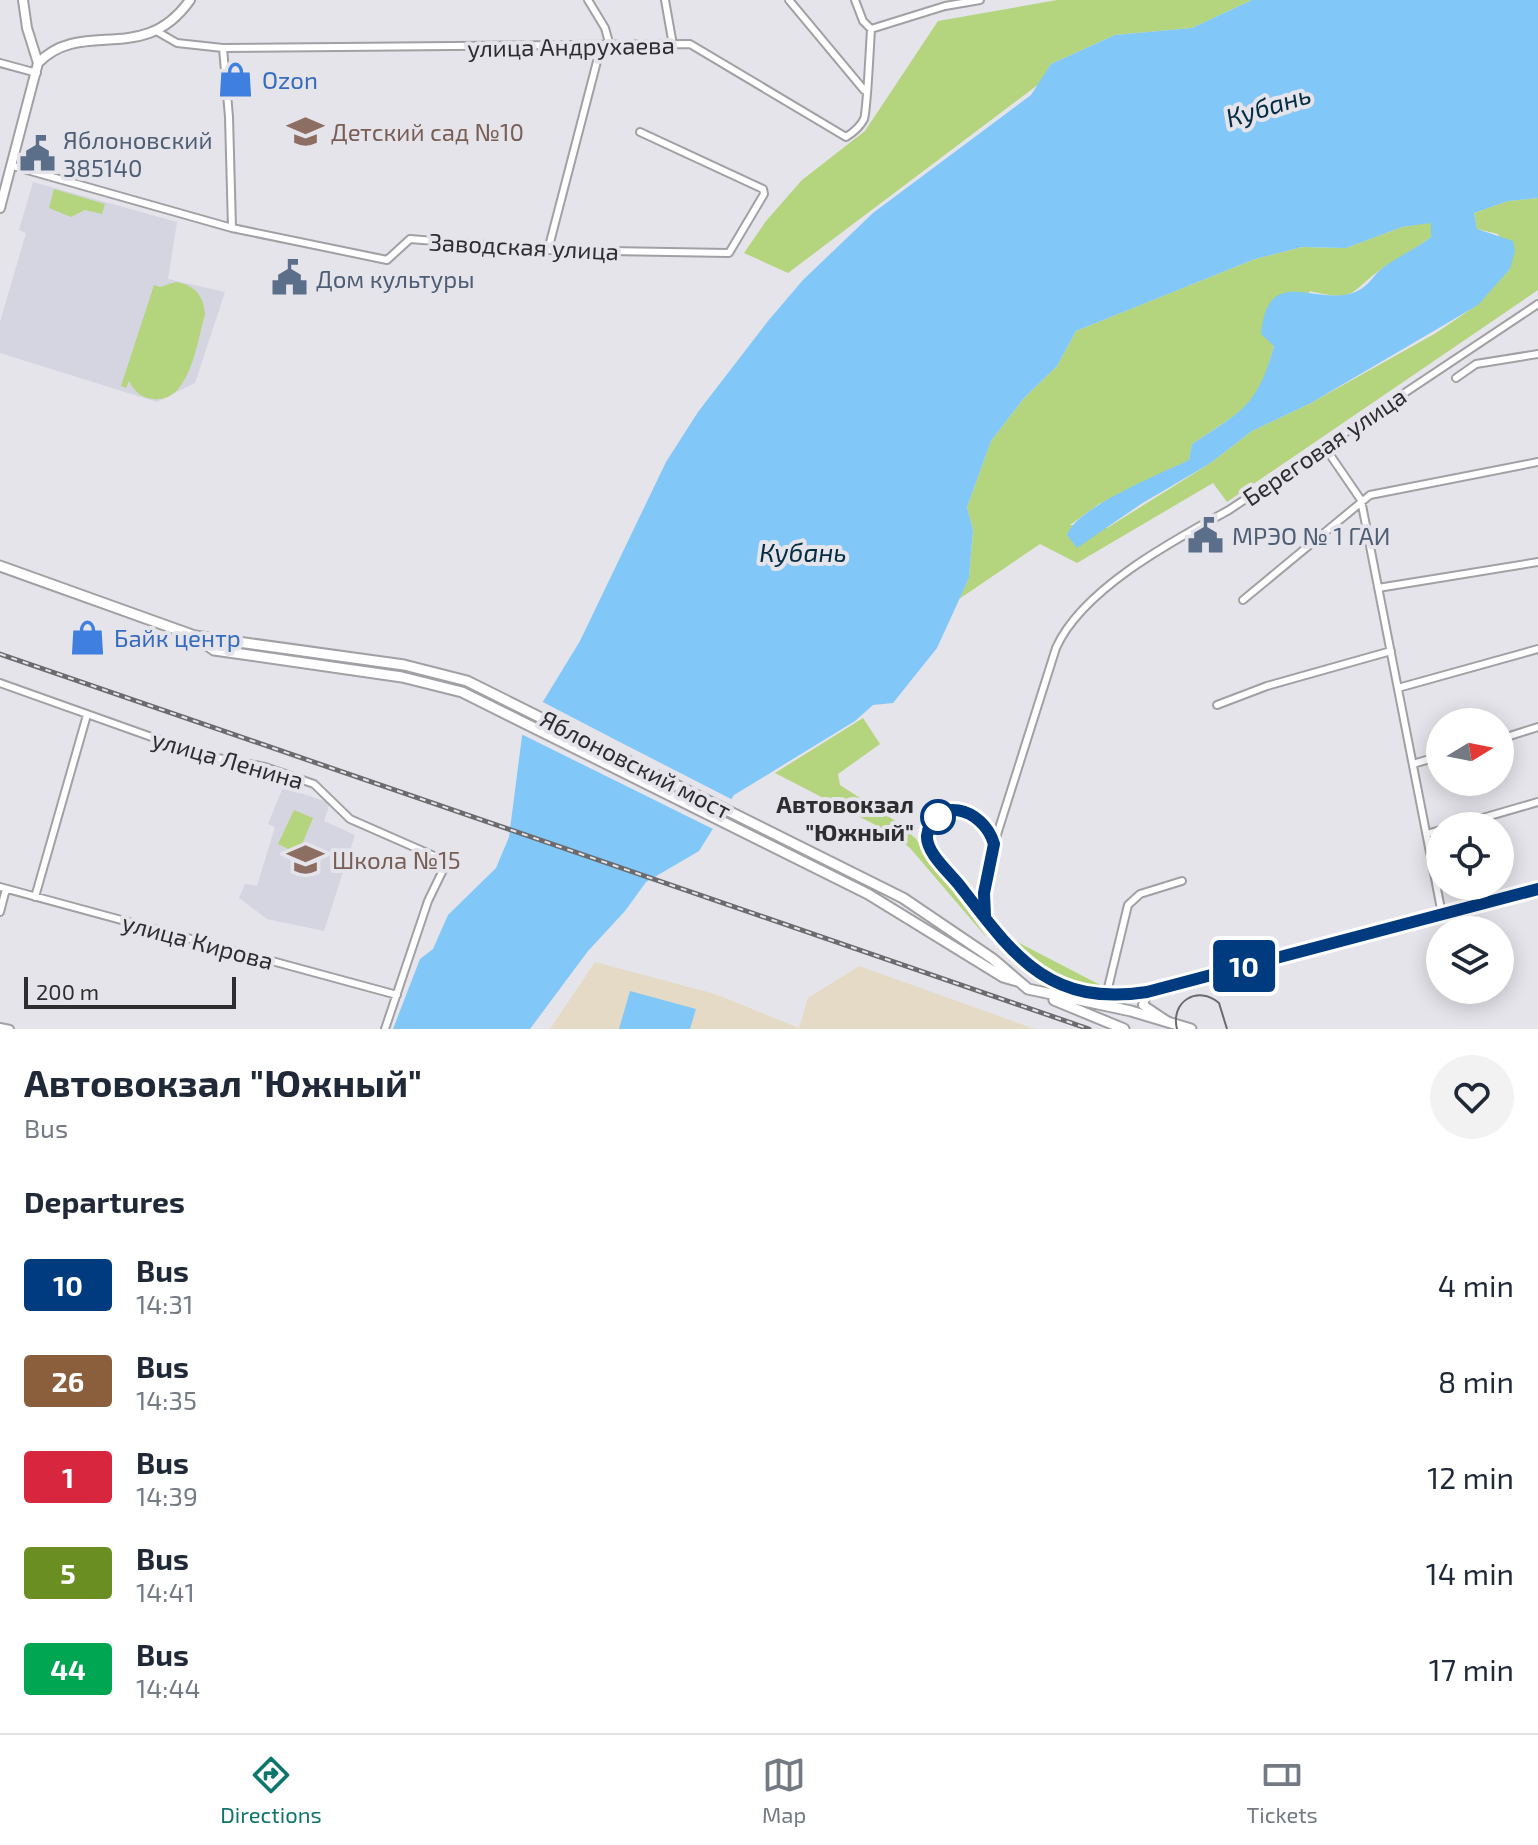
<!DOCTYPE html>
<meta charset="utf-8">
<style>
:root{--surface:#fff;--page:#f2f2f3;--text:#1f2937;--muted:#747a83;--line:#e0e1e3;--accent:#0f766e}
body{margin:0;font-family:"Exo 2",sans-serif;background:var(--page);color:var(--text);height:100vh;display:flex;flex-direction:column;font-size:30px;white-space:nowrap}
*{box-sizing:border-box;margin:0}
p{font-size:26px;color:var(--muted)}
.icon{flex:none;width:44px;height:44px;fill:none;stroke:currentColor;stroke-width:2;stroke-linecap:round;stroke-linejoin:round}
.map{position:relative;height:1029px;overflow:hidden}
.details{display:flex;flex-direction:column;background:var(--surface);flex:1}
.details>*{flex:none}
.badge{padding:0 16px;border-radius:6px;font-size:28px;line-height:52px}
.needle{width:52px;rotate:80deg}
.tools{position:absolute;left:1426px;top:708px;display:grid;gap:16px}
.tools a{display:grid;place-items:center;width:88px;height:88px;border-radius:50%;background:var(--surface);box-shadow:0 4px 20px #0003;font-size:40px}
.scale{position:absolute;left:24px;bottom:20px;width:212px;box-sizing:border-box;padding-left:8px;border:4px solid #2e2e30;border-top:0;font-size:22px;line-height:28px;white-space:nowrap;color:#2e2e30;-webkit-text-stroke:6px #e4e4ea;paint-order:stroke}
.map>.badge{position:absolute;translate:-50% -50%;box-shadow:0 0 0 4px #fff}
h2{padding:0 24px;font-size:30px;line-height:72px}
.round{display:grid;place-items:center;flex:none;width:84px;height:84px;border-radius:42px;background:var(--page)}
.headline{display:flex;align-items:center;justify-content:space-between;height:136px;padding:0 24px}
h1{font-size:38px;font-weight:700;line-height:60px}
ul{padding:0;list-style:none}
li{display:flex;align-items:center;gap:24px;height:96px;padding:0 24px}
li div{flex:1}
li b{display:block;font-size:30px}
li em{font-style:normal}
li .badge{min-width:88px;font-weight:700;text-align:center}
.tab-bar{display:flex;justify-content:space-around;align-items:center;height:112px;border-top:2px solid var(--line);background:var(--surface);font-size:22px;color:var(--muted)}
.tab-bar a{display:grid;justify-items:center;gap:4px}
.tab-bar .on{color:var(--accent)}
.map>svg:first-child{display:block}
.built{fill:#d5d5e2}
.industrial{fill:#e5dac5}
.green{fill:#b5d47e}
.water{fill:#81c7f8}
.pier{fill:#e4e4ea}
.lines{fill:none;stroke-linecap:round;stroke-linejoin:round}
.street-casing{stroke:#a0a0a5;stroke-width:10}
.secondary-casing{stroke:#a0a0a5;stroke-width:12}
.primary-casing{stroke:#a0a0a5;stroke-width:13}
.street{stroke:#fff;stroke-width:6}
.secondary{stroke:#fff;stroke-width:8}
.primary{stroke:#fff;stroke-width:9}
.tram{stroke:#6b6b6e;stroke-width:2}
.rail-casing{stroke:#6b6b6e;stroke-width:5}
.rail{stroke:#e4e4ea;stroke-width:2;stroke-dasharray:6;stroke-linecap:butt}
.line-casing{stroke:#fff;stroke-width:18}
.line{stroke:#003b80;stroke-width:12}
.stop-dot{fill:#fff;stroke:#003b80;stroke-width:4}
.labels{text-anchor:middle;dominant-baseline:central;stroke-width:8;stroke-linejoin:round;paint-order:stroke}
.street-label{font-size:24px;fill:#2e2e30;stroke:#e4e4ea}
.shop-label{font-size:24px;fill:#366cbe;stroke:#e4e4ea;text-anchor:start}
.education-label{font-size:24px;fill:#785e54;stroke:#e4e4ea;text-anchor:start}
.service-label{font-size:24px;fill:#4e5e75;stroke:#e4e4ea;text-anchor:start}
.stop-label{font-size:24px;font-weight:bold;fill:#2e2e30;stroke:#e4e4ea;text-anchor:end}
.water-label{font-size:26px;font-style:italic;fill:#032d45;stroke:#e4e4ea}
</style>
<div class="map">
<svg width="1538" height="1029" viewBox="0 0 1538 1029">
<rect width="100%" height="100%" fill="#e4e4ea"/>
<path class="built" d="M33,182L177,222L168,279L225,292L195,383L157,402L0,353V322L26,233L19,230Z
M283,787L330,803L324,821L355,835L324,931L267,919L239,898L245,884L257,886L275,827L268,824Z"/>
<path class="industrial" d="M595,962L715,994L799,1028L808,998L859,966L1035,1029H550Z"/>
<path class="green" d="M1057,0H1252L1192,28L1115,35L1051,64L1039,84L788,273L744,253L766,221L802,180L865,131L938,21Z
M54,189L105,204L102,214L85,210L71,217L49,208Z
M1538,198V290L1227,502L1213,483L1077,563L1040,544L959,599L969,578L973,530L967,507L991,441L1024,398L1057,366L1076,331L1255,259L1302,247L1346,248L1402,227L1431,222V237C1415,249 1399,258 1383,268C1349,291 1358,303 1310,291L1274,346L1265,377L1249,406L1192,444L1189,460L1099,504L1070,525L1107,528L1209,464L1252,431L1311,403L1436,333L1477,305L1510,269L1498,234L1477,229L1474,213L1508,201Z
M176,282C195,285 204,296 205,315C197,341 190,404 153,399C141,398 134,391 129,381L126,388L121,386L154,285L160,287Z
M863,718L880,744L838,774L840,785L900,824L916,839L987,938L910,848L891,833L775,773Z
M294,810L313,818L298,854L278,844Z
M1004,935L1104,987L1096,991C1069,982 1015,960 1004,935Z"/>
<path class="water" d="M1252,0H1538V198L1508,201L1474,213L1477,229L1513,241L1515,251L1510,269L1478,305L1311,403L1252,431L1209,464L1141,504L1077,548L1067,535C1075,508 1162,473 1189,460L1192,444C1242,411 1257,407 1274,346L1261,334C1268,258 1322,313 1361,289C1368,285 1373,277 1379,271C1394,258 1415,250 1431,237V223L1402,227L1346,248L1302,247L1255,259L1076,331L1057,366L1024,398L991,441L967,507L973,530L969,578L937,648L893,703L873,705L855,721L734,795L699,851L646,882L625,911L588,951L530,1029H393L420,959L433,949L448,915L496,868L509,837L522,736L580,641L666,462L698,412L768,321L803,280L873,213L1031,95L1051,64L1115,35L1192,28Z
M630,991L696,1009L690,1029H619Z"/>
<path class="pier" d="M539,700L612,738L735,801L715,830L519,733Z"/>
<g class="lines">
<defs>
<path id="street" d="M588,0L605,28L610,46
M665,0L673,45
M789,0L864,90
M855,0L863,21L871,29
M871,29L945,6L980,0
M158,32L177,43L223,48L690,44L846,137C854,132 860,127 864,119C867,111 870,44 871,29
M0,63L37,73
M13,166L232,228L229,117L223,48
M232,228L387,260L410,239L548,250L729,253L764,194L763,189L640,132
M548,250L601,46
M1456,378L1476,364L1538,354
M1324,446L1361,500L1442,914
M1378,588L1538,562
M1243,600L1370,495L1538,462
M0,683L202,755L265,767L314,784L350,819L441,859L443,870L428,901L385,1029
M1398,688L1538,649
M1217,705L1267,686L1391,651
M1500,739L1538,727
M1413,764L1440,756
M1455,826L1538,802
M1427,834L1440,830
M994,844C986,819 968,804 942,813L929,829V846L1011,951L1032,968L1081,994
M0,887L397,995
M35,897L87,715
M0,912L6,889
M988,925L984,893L994,844L1056,648C1082,589 1174,540 1229,510L1538,304
M1106,996L1128,905L1140,894L1182,881
M0,1027L10,1029"/>
<path id="secondary" d="M38,63C83,17 143,67 190,0
M0,208L38,63L27,28L23,0
M1147,992L1143,1005L1167,1021
M1065,994L1122,996L1147,992L1538,889"/>
<path id="primary" d="M0,566L195,636L404,665L467,681L903,898L993,959L1028,989L1131,1011L1191,1029
M196,637L214,650L402,677L462,692L868,894L1003,977L1017,981
M1054,1000L1124,1029"/>
</defs>
<use href="#street" class="street-casing"/>
<use href="#secondary" class="secondary-casing"/>
<use href="#primary" class="primary-casing"/>
<use href="#street" class="street"/>
<use href="#secondary" class="secondary"/>
<use href="#primary" class="primary"/>
<path class="tram" d="M1177,1029C1170,1001 1198,985 1219,1003L1227,1029"/>
<defs>
<path id="rail" d="M0,654L1089,1029"/>
</defs>
<use href="#rail" class="rail-casing"/>
<use href="#rail" class="rail"/>
</g>
<g class="lines">
<defs>
<path id="line" d="M985,916L984,893L994,844C983,806 932,795 927,836C926,853 950,873 960,886C1014,956 1049,1007 1147,992L1538,889"/>
</defs>
<use href="#line" class="line-casing"/>
<use href="#line" class="line"/>
</g>
<defs>
<symbol id="shop-bare" viewBox="-9 -9 18 18"><path d="M-5-2.5h2.3a2.7 3.5 0 0 1 5.4 0H5L5.5 6h-11ZM-1.5-2.5h3a1.5 2.3 0 0 0-3 0Z" fill="#3f7fe0" stroke="#e4e4ea" stroke-width="2.5" paint-order="stroke"/></symbol>
<symbol id="school-bare" viewBox="-9 -9 18 18"><path d="M0-5L7-2L0 1L-7-2ZM-4 1L0 2.5L4 1V4Q0 6-4 4Z" fill="#8d6e63" stroke="#e4e4ea" stroke-width="2.5" paint-order="stroke"/></symbol>
<symbol id="civic-bare" viewBox="-9 -9 18 18"><path d="M-.6-6.5H3V-4.5H.6V-3L4-1V1h2V6H-6V1h2V-1L-.6-3ZM-1.2 2.5V6h2.4V2.5Z" fill="#5c6f8a" stroke="#e4e4ea" stroke-width="2.5" paint-order="stroke"/></symbol>
</defs>
<g fill-rule="evenodd">
<use href="#shop-bare" x="210" y="54" width="51" height="51"/>
<use href="#school-bare" x="280" y="106" width="51" height="51"/>
<use href="#civic-bare" x="12" y="128" width="51" height="51"/>
<use href="#civic-bare" x="264" y="252" width="51" height="51"/>
<use href="#civic-bare" x="1180" y="510" width="51" height="51"/>
<use href="#shop-bare" x="62" y="612" width="51" height="51"/>
<use href="#school-bare" x="280" y="834" width="51" height="51"/>
</g>
<circle class="stop-dot" cx="938" cy="817" r="16"/>
<g class="labels">
<g class="street-label">
<text transform="translate(571 46) rotate(-1)">улица Андрухаева</text>
<text transform="translate(524 246) rotate(3)">Заводская улица</text>
<text transform="translate(1324 446) rotate(-34)">Береговая улица</text>
<text transform="translate(228 759) rotate(16)">улица Ленина</text>
<text transform="translate(636 764) rotate(27)">Яблоновский мост</text>
<text transform="translate(198 941) rotate(15)">улица Кирова</text>
</g>
<g class="shop-label">
<text x="262" y="79">Ozon</text>
<text x="114" y="637">Байк центр</text>
</g>
<g class="education-label">
<text x="331" y="131">Детский сад №10</text>
<text x="332" y="859">Школа №15</text>
</g>
<g class="service-label">
<text x="63" y="139">Яблоновский<tspan x="63" dy="28">385140</tspan></text>
<text x="316" y="278">Дом культуры</text>
<text x="1232" y="535">МРЭО № 1 ГАИ</text>
</g>
<g class="stop-label">
<text x="914" y="803">Автовокзал<tspan x="914" dy="28">"Южный"</tspan></text>
</g>
<g class="water-label">
<text transform="translate(1268 105) rotate(-17)">Кубань</text>
<text x="803" y="551">Кубань</text>
</g>
</g>
</svg>
<div class="tools">
<a><svg class="needle" viewBox="-14 -14 28 28"><path d="M0-13l5 13h-10z" fill="#e53935"/><path d="M0 13l5-13h-10z" fill="#747a83"/></svg></a>
<a><svg class="icon" aria-label="locate" viewBox="0 0 24 24"><circle cx="12" cy="12" r="6"/><path d="M12 2v4M12 18v4M2 12h4M18 12h4"/></svg></a>
<a><svg class="icon" aria-label="layers" viewBox="0 0 24 24"><path d="M12 4l9 5-9 5-9-5zM3 14l9 5 9-5"/></svg></a>
</div>
<div class="scale">200 m</div>
<b class="badge" style="left:1244px;top:966px;background:#003b80;color:#fff">10</b>
</div>
<section class="details">
<div class="headline"><div><h1>Автовокзал &quot;Южный&quot;</h1><p>Bus</p></div><a class="round"><svg class="icon" aria-label="heart" viewBox="0 0 24 24"><path d="M12 20l-8-8c-3-5 5-10 8-4 3-6 11-1 8 4z"/></svg></a></div>
<h2>Departures</h2>
<ul>
<li><span class="badge" style="background:#003b80;color:#fff">10</span><div><b>Bus</b><p>14:31</p></div><em>4 min</em></li>
<li><span class="badge" style="background:#8b5e3c;color:#fff">26</span><div><b>Bus</b><p>14:35</p></div><em>8 min</em></li>
<li><span class="badge" style="background:#d7263d;color:#fff">1</span><div><b>Bus</b><p>14:39</p></div><em>12 min</em></li>
<li><span class="badge" style="background:#6b8e23;color:#fff">5</span><div><b>Bus</b><p>14:41</p></div><em>14 min</em></li>
<li><span class="badge" style="background:#00a651;color:#fff">44</span><div><b>Bus</b><p>14:44</p></div><em>17 min</em></li>
</ul>
</section>
<nav class="tab-bar">
<a class="on"><svg class="icon" aria-label="directions" viewBox="0 0 24 24"><path d="M12 3l9 9-9 9-9-9zM9 14v-3h6M13 9l2 2-2 2"/></svg>Directions</a>
<a><svg class="icon" aria-label="map" viewBox="0 0 24 24"><path d="M3 6l6-2 6 2 6-2v14l-6 2-6-2-6 2zM9 4v14M15 6v14"/></svg>Map</a>
<a><svg class="icon" aria-label="tickets" viewBox="0 0 24 24"><path d="M3 7h18v10H3zM15 7v10"/></svg>Tickets</a>
</nav>
